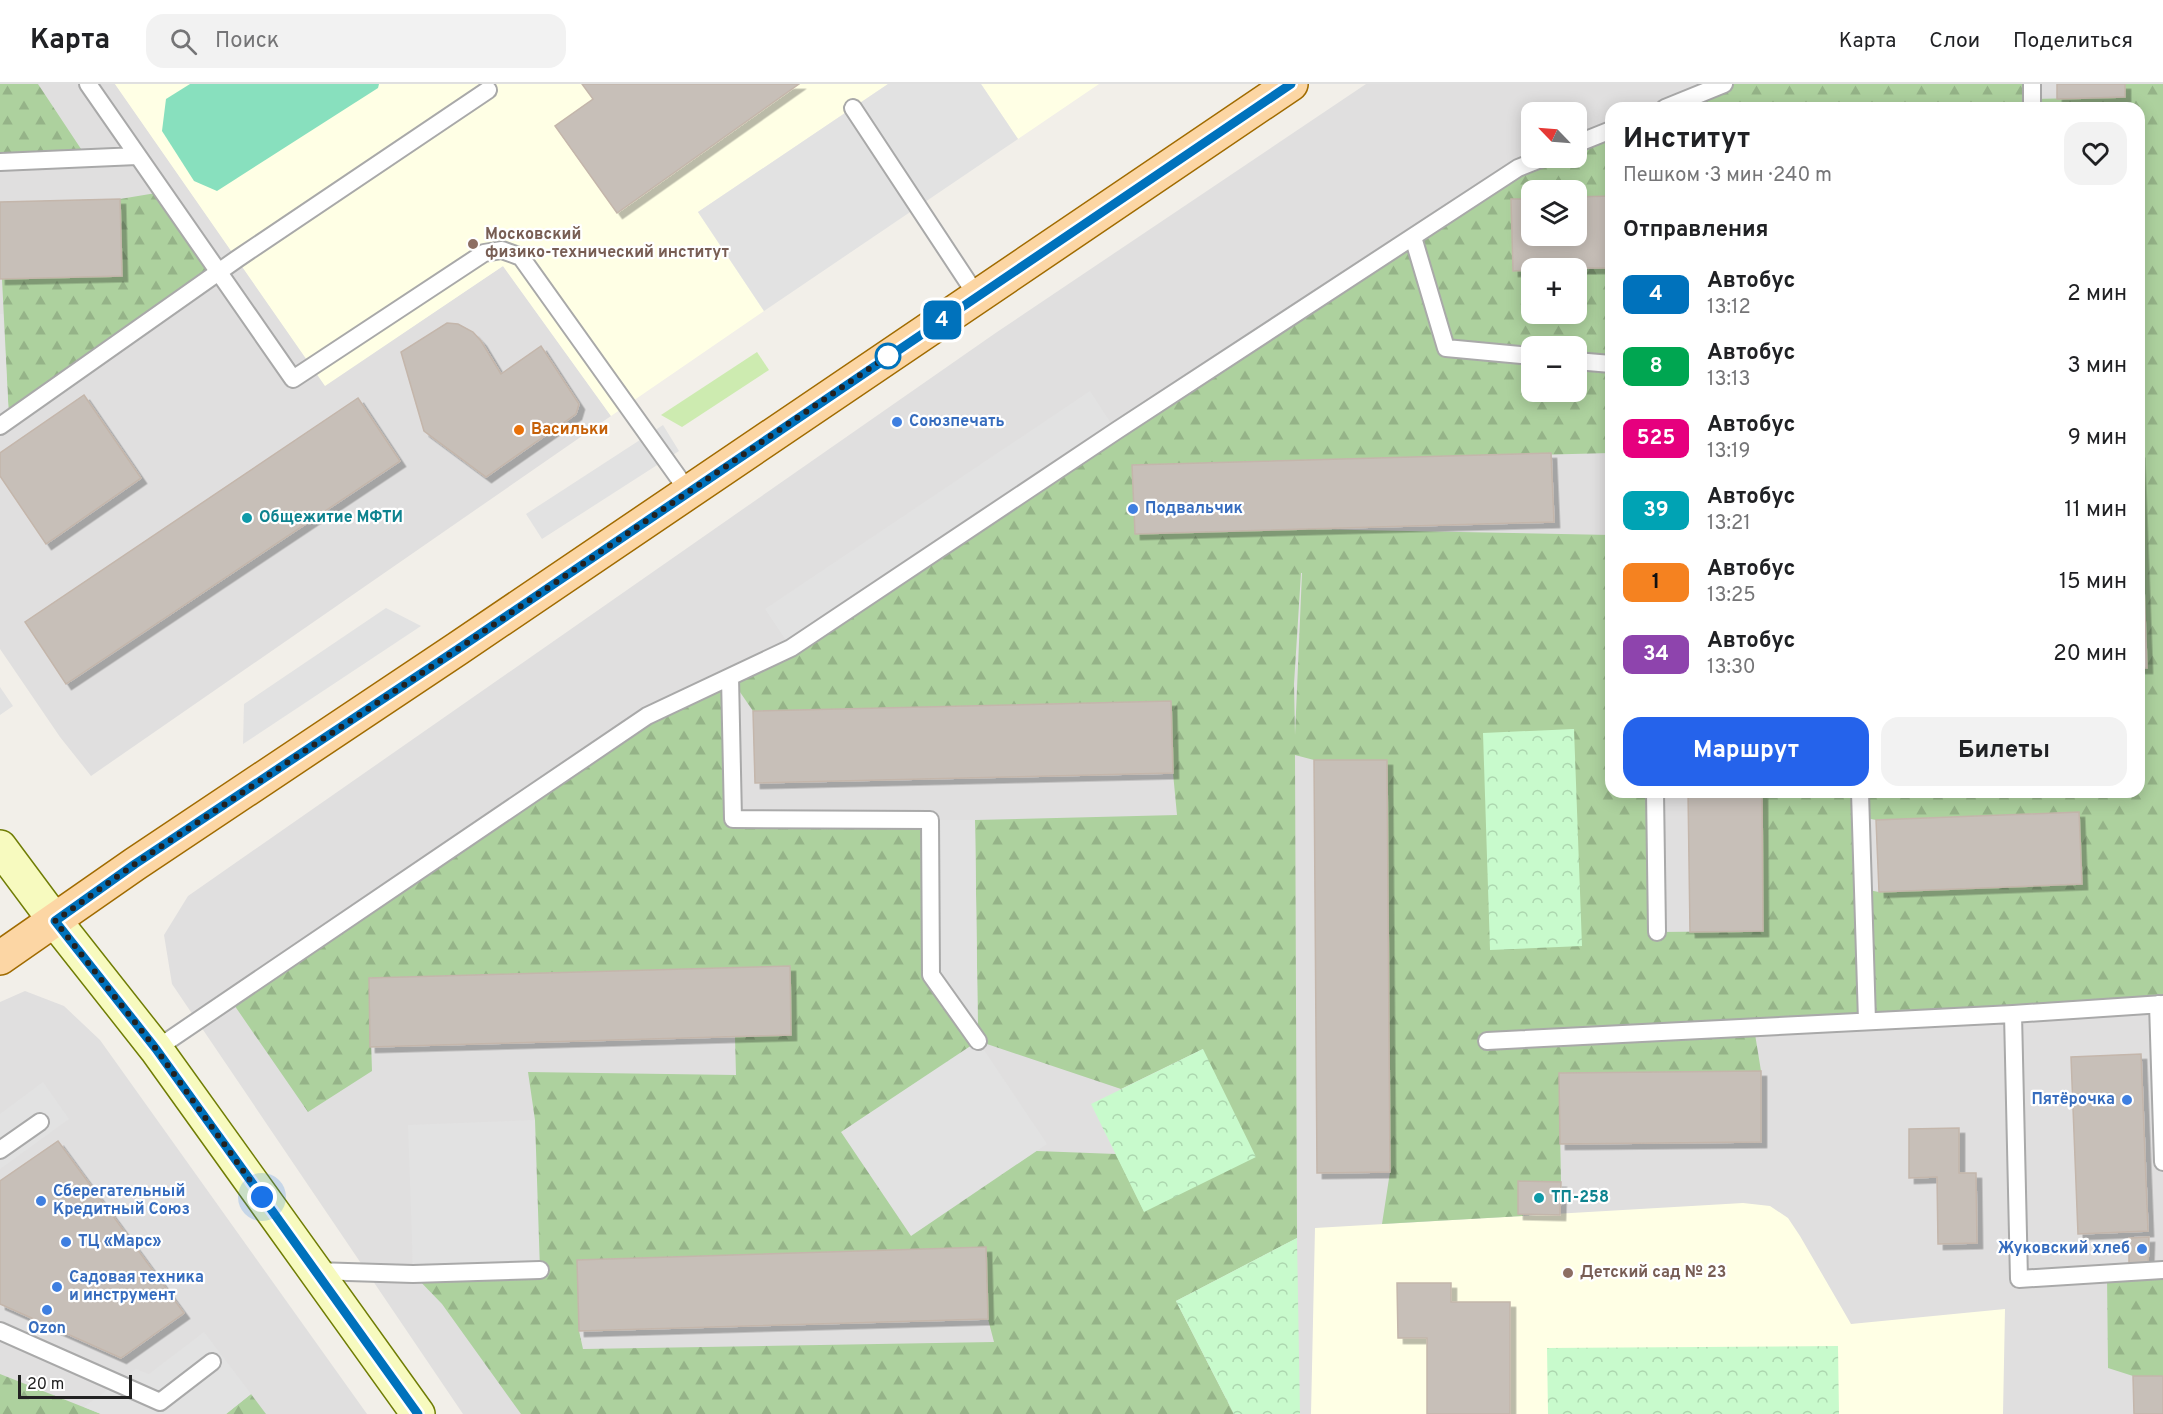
<!DOCTYPE html>
<html lang="ru">
<meta charset="utf-8">
<style>
:root{--surface:#fff;--page:#f2f2f2;--text:#202124;--muted:#757577;--line:#e0e0e0;--accent:#2563eb}
body{margin:0;font-family:Overpass,sans-serif;background:var(--page);color:var(--text);height:100vh;display:flex;flex-direction:column;font-size:22px;white-space:nowrap}
*{box-sizing:border-box;margin:0}
p{font-size:20px;color:var(--muted)}
.icon{flex:none;width:33px;height:33px;fill:none;stroke:currentColor;stroke-width:2;stroke-linecap:round;stroke-linejoin:round}
.map{position:relative;flex:1;overflow:hidden}
.sheet{position:absolute;left:1605px;top:18px;width:540px;height:696px;display:flex;flex-direction:column;background:var(--surface);border-radius:18px;box-shadow:0 3px 15px #0003}
.sheet>*{flex:none}
.badge{padding:0 12px;border-radius:9px;font-size:21px;line-height:39px}
.needle{width:39px;rotate:295deg}
.fabs{position:absolute;left:1521px;top:18px;display:grid;gap:12px}
.fabs a{display:grid;place-items:center;width:66px;height:66px;border-radius:12px;background:var(--surface);box-shadow:0 3px 15px #0003;font-size:30px}
.scale{position:absolute;left:18px;bottom:15px;width:114px;box-sizing:border-box;padding-left:6px;border:3px solid #222;border-top:0;font-size:16px;line-height:21px;white-space:nowrap;color:#222;-webkit-text-stroke:4px #fff;paint-order:stroke}
.you{position:absolute;width:30px;height:30px;margin:-15px;border:4px solid #fff;border-radius:50%;background:#1a73e8;box-shadow:0 0 0 9px #1a73e833}
.map>.badge{position:absolute;translate:-50% -50%;box-shadow:0 0 0 3px #fff}
h2{padding:0 18px;font-size:22px;line-height:54px}
.round{display:grid;place-items:center;flex:none;width:63px;height:63px;border-radius:18px;background:var(--page)}
.headline{display:flex;align-items:center;justify-content:space-between;height:102px;padding:0 18px}
h1{font-size:28px;font-weight:700;line-height:45px}
.cta{display:flex;gap:12px;margin-top:auto;padding:12px 18px}
.cta a{flex:1;height:69px;border-radius:18px;background:var(--accent);color:#fff;font-size:24px;font-weight:700;line-height:69px;text-align:center}
.cta a+a{background:var(--page);color:var(--text)}
ul{padding:0;list-style:none}
li{display:flex;align-items:center;gap:18px;height:72px;padding:0 18px}
li div{flex:1}
li b{display:block;font-size:22px}
li em{font-style:normal}
li .badge{min-width:66px;font-weight:700;text-align:center}
header{display:flex;align-items:center;gap:36px;box-sizing:border-box;height:84px;padding:0 30px;background:var(--surface);border-bottom:2px solid var(--line)}
header strong{font-size:28px}
nav{display:flex;gap:33px;margin-inline-start:auto;font-size:21px}
.search{width:420px;height:54px;background:var(--page);display:flex;align-items:center;gap:15px;box-sizing:border-box;padding:0 21px;border-radius:18px;color:var(--muted);font-size:22px}
.map>svg:first-child{display:block}
.residential{fill:#e0dfdf;fill-rule:evenodd}
.education{fill:#ffffe5}
.grass{fill:#cdebb0}
.forest{fill:url(#forest-firs);fill-rule:evenodd}
.park{fill:url(#park-crowns)}
.pitch{fill:#88e0be}
.parking{fill:#e2e2e2}
.building{fill:#c7bfb8;stroke:#c4b6ab;stroke-width:1.5;filter:url(#shadow)}
.lines{fill:none;stroke-linecap:round;stroke-linejoin:round}
.service-casing{stroke:#a9a9a9;stroke-width:20}
.secondary-casing{stroke:#707d05;stroke-width:36}
.primary-casing{stroke:#a06b00;stroke-width:36}
.service{stroke:#fff;stroke-width:16}
.secondary{stroke:#f7fabf;stroke-width:33}
.primary{stroke:#fcd6a4;stroke-width:33}
.line-casing{stroke:#fff;stroke-width:14}
.line{stroke:#0072bc;stroke-width:9}
.walk{stroke:#222;stroke-width:6;stroke-dasharray:0 10.8}
.education-dot{fill:#8d6e63;stroke:#fff;stroke-width:2}
.stop-dot{fill:#fff;stroke:#0072bc;stroke-width:3}
.shop-dot{fill:#3f7fe0;stroke:#fff;stroke-width:2}
.food-dot{fill:#e8710a;stroke:#fff;stroke-width:2}
.culture-dot{fill:#0f9aa8;stroke:#fff;stroke-width:2}
.labels{text-anchor:middle;dominant-baseline:central;stroke-width:4.5;stroke-linejoin:round;paint-order:stroke}
.education-label{font-size:16px;font-weight:bold;fill:#785e54;stroke:#fff;text-anchor:start}
.shop-label{font-size:16px;font-weight:bold;fill:#366cbe;stroke:#fff;text-anchor:start}
.food-label{font-size:16px;font-weight:bold;fill:#c56008;stroke:#fff;text-anchor:start}
.culture-label{font-size:16px;font-weight:bold;fill:#0d838f;stroke:#fff;text-anchor:start}
</style>
<header>
<strong>Карта</strong>
<div class="search"><svg class="icon" aria-label="search" viewBox="0 0 24 24"><circle cx="10" cy="10" r="6"/><path d="M15 15l6 6"/></svg>Поиск</div>
<nav><a>Карта</a><a>Слои</a><a>Поделиться</a></nav>
</header>
<div class="map">
<svg width="2163" height="1330" viewBox="0 0 2163 1330">
<defs>
<pattern id="forest-firs" width="22" height="20" patternUnits="userSpaceOnUse" patternTransform="scale(1.5)"><rect width="22" height="20" fill="#add19e"/><path d="M5 1l3.5 6h-7zM16 11l3.5 6h-7z" fill="#95b388"/></pattern>
<pattern id="park-crowns" width="20" height="18" patternUnits="userSpaceOnUse" patternTransform="scale(1.5)"><rect width="20" height="18" fill="#c8facc"/><path d="M2 6a3 3 0 1 1 6 0M12 15a3 3 0 1 1 6 0" fill="none" stroke="#acd6af"/></pattern>
<filter id="shadow"><feDropShadow dx="5.5" dy="5.5" stdDeviation="0" flood-color="#0004"/></filter>
</defs>
<rect width="100%" height="100%" fill="#f2efe9"/>
<path class="residential" d="M0,0H115L325,301L503,182L611,332L91,692L60,653L0,565Z
M1366,0H2163V1330H463L172,900L164,851L188,812L997,248ZM1611,24H2139V708H1611ZM1532,28H1576V74H1532ZM1532,106H1576V152H1532ZM1532,184H1576V230H1532ZM1532,262H1576V308H1532Z
M25,907L64,922L100,956L367,1330H0V918Z"/>
<path class="education" d="M115,0H888L698,128L764,227L611,332L503,182L325,302Z
M981,0H1099L1018,55Z
M1743,1119L1770,1122L1788,1134L1800,1152L1851,1240L2005,1225L2003,1330H1311L1315,1144Z"/>
<path class="grass" d="M757,268L769,286L682,343L661,331Z"/>
<path class="forest" d="M0,0H38L87,74L0,78Z
M1724,0H2032L2033,15L2125,13V0H2163V922L1754,944L1761,987L1559,990L1561,1098H1519L1523,1132L1382,1140L1390,1088L1387,676H1314L1295,671L1297,1154L1176,1217L1234,1330H521L442,1220L413,1190L535,1036L528,988L736,991L735,953L791,951L789,882L369,894L372,987L308,1028L230,915L647,632L730,593L1543,74H1576L1577,60L1611,46V112L1577,113L1576,106H1532L1531,115L1511,116L1513,186H1531L1532,230H1576L1577,185L1611,184V369L1133,381L1135,450L1303,445L1611,451V708H1655L1658,848L1763,847L1762,708H2139V584L2147,583L2139,368V24H1665ZM1532,262H1576V308H1532ZM1301,489H1302L1295,651L1294,600ZM731,595L753,627L1171,617L1173,689L1177,731L975,736L978,955L930,736L733,735ZM2079,728L2081,800L1879,808L1863,805L1861,733L1876,736ZM978,957L1121,1005L1203,965L1144,1127L1116,1070L1037,1067ZM986,1163L988,1235L994,1258L583,1265L579,1247L577,1176Z
M162,108L219,189L9,335L2,195L121,192L120,115Z
M2163,1187V1292H2133L2108,1284L2107,1191Z
M0,1290L101,1330H0Z
M251,1310L266,1330H226Z"/>
<path class="park" d="M1574,645L1582,862L1490,866L1483,649Z
M1203,965L1256,1073L1144,1128L1091,1020Z
M1297,1154L1300,1330H1234L1176,1217Z
M1838,1262L1839,1330H1548L1547,1264Z"/>
<path class="pitch" d="M190,0H379L378,4L217,107L194,97L162,47L166,15Z"/>
<path class="parking" d="M888,0H981L1018,55L764,227L698,128Z
M0,230H3L9,335L0,342Z
M1090,307L1116,347L791,564L765,525Z
M663,341L679,367L542,455L526,430Z
M386,524L421,542L243,660L244,620Z
M0,603L13,622L0,631Z
M930,736H975L978,957L1047,1060L911,1152L841,1048L978,957L931,891Z
M43,998L69,1035L0,1085V1030Z
M535,1036L540,1186L413,1190L408,1041Z
M204,1248L251,1310L226,1330H101L84,1323L136,1285L149,1290Z"/>
<path class="building" d="M582,0H799L617,129L555,42L593,15Z
M2057,0H2125V13L2057,15Z
M1611,112V184H1532V186L1513,187L1511,115H1532V152H1576V113Z
M120,115L122,192L0,195V118Z
M447,239L458,240L473,248L481,257L501,290L541,262L579,320L576,330L486,393L424,347L401,268Z
M84,311L141,394L46,460L0,392V369Z
M358,314L400,377L66,600L25,538Z
M2139,368L2147,584H2139Z
M1551,369L1554,438L1135,450L1132,381Z
M1171,617L1173,689L755,699L753,627Z
M1314,676H1387L1390,1088L1317,1089Z
M1688,708H1762L1763,847L1690,848Z
M2079,728L2082,800L1879,808L1876,736Z
M790,882L791,951L370,963L369,894Z
M2141,970L2148,1147L2078,1150L2071,973Z
M1761,987V1058L1560,1060L1559,989Z
M1959,1044V1089H1976L1977,1159L1938,1160L1937,1093L1909,1094V1045Z
M58,1057L184,1229L121,1274L0,1220V1097Z
M1518,1097L1561,1098L1560,1131L1518,1130Z
M2149,1153L2148,1181H2129V1154Z
M986,1163L988,1235L579,1247L577,1176Z
M1397,1199H1451V1218H1510V1330H1427V1254H1398Z
M2133,1292H2163V1330H2134Z"/>
<g class="lines">
<defs>
<path id="service" d="M88,0L293,295L484,169L502,166L521,173L688,407
M2032,0V24
M853,24L977,212
M1665,24L1724,0
M1576,60L1611,46
M0,78L137,72
M1413,153L1446,264L1532,272
M1576,277L1611,280
M0,342L237,175L488,6
M730,593L733,735L930,736L931,891L978,957
M1655,708L1657,848
M1860,708L1867,937
M2158,920L2163,1078
M2013,930L2019,1195L2163,1186
M1487,957L2013,930L2163,920
M156,965L647,632L791,564L1116,347L1518,84L1543,74
M0,1066L40,1038
M315,1187L413,1190L540,1186
M0,1247L160,1318L212,1278"/>
<path id="secondary" d="M0,763L55,837L156,965L418,1330"/>
<path id="primary" d="M0,874L135,780L457,565L1291,0"/>
</defs>
<use href="#service" class="service-casing"/>
<use href="#secondary" class="secondary-casing"/>
<use href="#primary" class="primary-casing"/>
<use href="#service" class="service"/>
<use href="#secondary" class="secondary"/>
<use href="#primary" class="primary"/>
</g>
<g class="lines">
<defs>
<path id="line" d="M418,1330L156,965L55,837L135,780L458,565L1291,0"/>
</defs>
<use href="#line" class="line-casing"/>
<use href="#line" class="line"/>
<path class="walk" d="M262,1113L156,965L55,837L135,780L458,565L888,272"/>
</g>
<g class="education-dot">
<circle cx="473" cy="160" r="6"/>
<circle cx="1568" cy="1189" r="6"/>
</g>
<circle class="stop-dot" cx="888" cy="272" r="12"/>
<g class="shop-dot">
<circle cx="897" cy="338" r="6"/>
<circle cx="1133" cy="425" r="6"/>
<circle cx="2127" cy="1016" r="6"/>
<circle cx="41" cy="1117" r="6"/>
<circle cx="66" cy="1158" r="6"/>
<circle cx="2142" cy="1165" r="6"/>
<circle cx="57" cy="1203" r="6"/>
<circle cx="47" cy="1226" r="6"/>
</g>
<circle class="food-dot" cx="519" cy="346" r="6"/>
<g class="culture-dot">
<circle cx="247" cy="434" r="6"/>
<circle cx="1539" cy="1114" r="6"/>
</g>
<g class="labels">
<g class="education-label">
<text x="485" y="151">Московский<tspan x="485" dy="18">физико-технический институт</tspan></text>
<text x="1580" y="1189">Детский сад № 23</text>
</g>
<g class="shop-label">
<text x="909" y="338">Союзпечать</text>
<text x="1145" y="425">Подвальчик</text>
<text x="2115" y="1016" text-anchor="end">Пятёрочка</text>
<text x="53" y="1108">Сберегательный<tspan x="53" dy="18">Кредитный Союз</tspan></text>
<text x="78" y="1158">ТЦ «Марс»</text>
<text x="2130" y="1165" text-anchor="end">Жуковский хлеб</text>
<text x="69" y="1194">Садовая техника<tspan x="69" dy="18">и инструмент</tspan></text>
<text x="47" y="1245" text-anchor="middle">Ozon</text>
</g>
<g class="food-label">
<text x="531" y="346">Васильки</text>
</g>
<g class="culture-label">
<text x="259" y="434">Общежитие МФТИ</text>
<text x="1551" y="1114">ТП-258</text>
</g>
</g>
</svg>
<div class="fabs">
<a><svg class="needle" viewBox="-14 -14 28 28"><path d="M0-13l5 13h-10z" fill="#e53935"/><path d="M0 13l5-13h-10z" fill="#757577"/></svg></a>
<a><svg class="icon" aria-label="layers" viewBox="0 0 24 24"><path d="M12 4l9 5-9 5-9-5zM3 14l9 5 9-5"/></svg></a>
<a>+</a>
<a>−</a>
</div>
<div class="scale">20 m</div>
<div class="you" style="left:262px;top:1113px"></div>
<b class="badge" style="left:942px;top:236px;background:#0072bc;color:#fff">4</b>
<section class="sheet">
<div class="headline"><div><h1>Институт</h1><p>Пешком · 3 мин · 240 m</p></div><a class="round"><svg class="icon" aria-label="heart" viewBox="0 0 24 24"><path d="M12 20l-8-8c-3-5 5-10 8-4 3-6 11-1 8 4z"/></svg></a></div>
<h2>Отправления</h2>
<ul>
<li><span class="badge" style="background:#0072bc;color:#fff">4</span><div><b>Автобус</b><p>13:12</p></div><em>2 мин</em></li>
<li><span class="badge" style="background:#00a651;color:#fff">8</span><div><b>Автобус</b><p>13:13</p></div><em>3 мин</em></li>
<li><span class="badge" style="background:#e6007e;color:#fff">525</span><div><b>Автобус</b><p>13:19</p></div><em>9 мин</em></li>
<li><span class="badge" style="background:#00a3b4;color:#fff">39</span><div><b>Автобус</b><p>13:21</p></div><em>11 мин</em></li>
<li><span class="badge" style="background:#f58220;color:#111">1</span><div><b>Автобус</b><p>13:25</p></div><em>15 мин</em></li>
<li><span class="badge" style="background:#8e44ad;color:#fff">34</span><div><b>Автобус</b><p>13:30</p></div><em>20 мин</em></li>
</ul>
<div class="cta"><a>Маршрут</a><a>Билеты</a></div>
</section>
</div>
